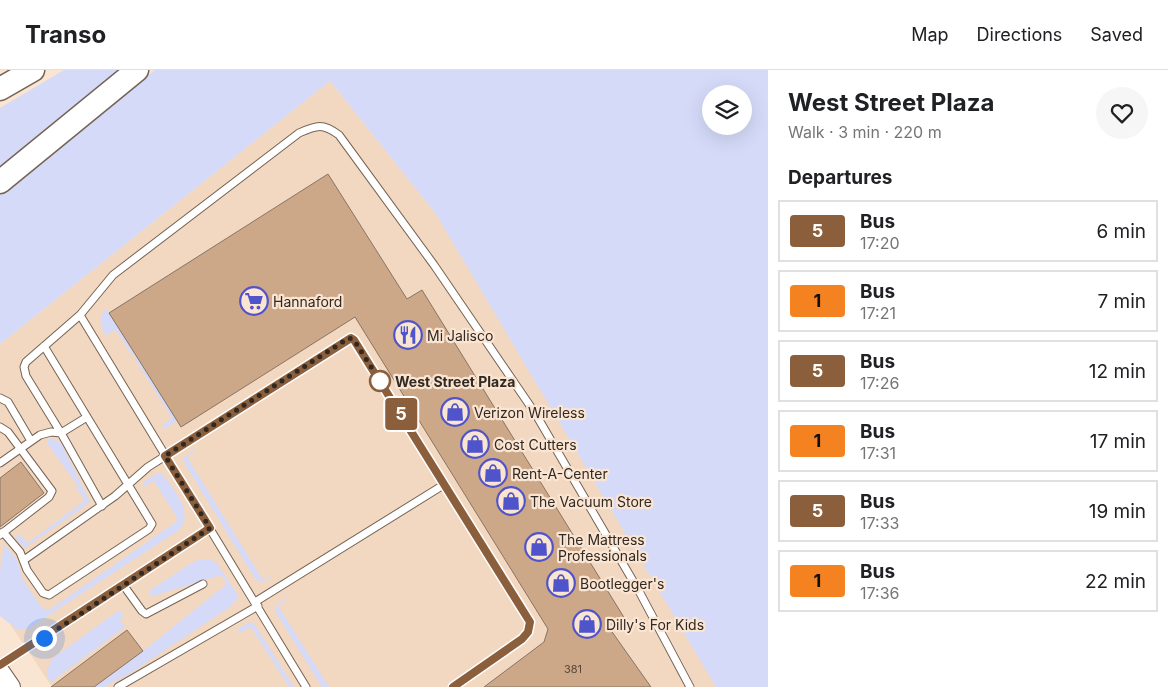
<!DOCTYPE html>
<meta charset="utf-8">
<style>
:root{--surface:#fff;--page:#f6f6f6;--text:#202124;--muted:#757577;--line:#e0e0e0}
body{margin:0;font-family:Inter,sans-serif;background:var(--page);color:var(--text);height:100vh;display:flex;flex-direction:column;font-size:19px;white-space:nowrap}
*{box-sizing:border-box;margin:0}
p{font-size:16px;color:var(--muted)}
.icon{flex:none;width:28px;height:28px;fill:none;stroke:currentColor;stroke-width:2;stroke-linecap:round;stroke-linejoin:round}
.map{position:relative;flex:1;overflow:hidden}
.sheet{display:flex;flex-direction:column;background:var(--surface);width:400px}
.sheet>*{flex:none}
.badge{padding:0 10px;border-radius:4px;font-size:18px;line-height:32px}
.controls{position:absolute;left:702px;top:15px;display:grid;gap:10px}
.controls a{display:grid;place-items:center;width:50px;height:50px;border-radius:50%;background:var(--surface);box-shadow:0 5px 20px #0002;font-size:25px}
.you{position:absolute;width:25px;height:25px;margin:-12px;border:4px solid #fff;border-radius:50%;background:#1a73e8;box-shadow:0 0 0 8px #1a73e833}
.map>.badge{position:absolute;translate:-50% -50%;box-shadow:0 0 0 2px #fff}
h2{padding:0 20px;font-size:19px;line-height:45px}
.round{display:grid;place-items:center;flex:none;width:52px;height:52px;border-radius:26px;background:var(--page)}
.overview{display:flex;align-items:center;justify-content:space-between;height:85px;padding:0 20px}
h1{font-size:24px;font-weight:700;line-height:38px}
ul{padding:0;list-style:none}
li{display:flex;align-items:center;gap:15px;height:62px;margin:0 10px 8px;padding:0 10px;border:2px solid var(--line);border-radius:0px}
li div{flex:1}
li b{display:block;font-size:19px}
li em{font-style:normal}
li .badge{min-width:55px;font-weight:700;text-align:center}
header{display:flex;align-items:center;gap:30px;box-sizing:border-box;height:70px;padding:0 25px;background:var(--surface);border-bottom:1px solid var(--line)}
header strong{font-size:24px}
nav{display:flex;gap:28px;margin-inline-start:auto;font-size:18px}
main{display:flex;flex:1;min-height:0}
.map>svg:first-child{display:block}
.built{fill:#f3d8c1}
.green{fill:#d4daf8;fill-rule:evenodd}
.building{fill:#cca788;stroke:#877565}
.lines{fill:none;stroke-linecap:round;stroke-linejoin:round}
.service-casing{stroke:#756354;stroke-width:9}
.tertiary-casing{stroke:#756354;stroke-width:20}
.trunk-casing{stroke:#756354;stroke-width:25}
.service{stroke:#fff;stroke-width:7}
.tertiary{stroke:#fff;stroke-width:18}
.trunk{stroke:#fff;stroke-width:22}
.line-casing{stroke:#fff;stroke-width:11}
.line{stroke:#8b5e3c;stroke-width:8}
.walk{stroke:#302821;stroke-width:5;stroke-dasharray:0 9}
.stop-dot{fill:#fff;stroke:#8b5e3c;stroke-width:2.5}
.labels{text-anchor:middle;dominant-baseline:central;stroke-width:4.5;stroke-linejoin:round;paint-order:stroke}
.number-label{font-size:11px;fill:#57483b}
.poi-label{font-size:14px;fill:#302821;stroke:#fae5d3;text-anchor:start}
.stop-label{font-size:14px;font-weight:bold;fill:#302821;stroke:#fae5d3;text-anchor:start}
</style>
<header>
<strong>Transo</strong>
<nav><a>Map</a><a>Directions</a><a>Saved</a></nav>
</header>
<main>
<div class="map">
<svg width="768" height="617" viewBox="0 0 768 617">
<rect width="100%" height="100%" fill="#fae5d3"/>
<path class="built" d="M330,11L436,144L755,617H52L8,551L0,542V274Z"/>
<path class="green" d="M64,0H123L0,99V38Z
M155,0H768V617H716L436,144L330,11L0,274V124ZM711,24H744V56H711Z
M106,239L109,243L135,284L132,285L116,260L106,265C100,257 98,246 106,239Z
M137,287L177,351L164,359L162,355L172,348L135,289Z
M51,368L61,373L90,432L25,478L16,469L17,465H21L28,473L85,430L76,418L78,416L47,373L48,370Z
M197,380L187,387L263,510L274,504L264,512L256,510L185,394L183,388C187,385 192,380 197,380Z
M157,403L162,404L165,407C175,422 194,442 179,460L29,558L21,560L13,558L14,555L9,553L0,546V501L4,476H6L17,490L23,510L42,538L48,540L52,538L176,452L177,447L154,411L143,417L142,416L144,412Z
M199,489H207L216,492L239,527L230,537L132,602L104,617H94L143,581L227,514L221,505L153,526L149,525V521L190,494Z
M287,528L288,529L278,536L329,617H322L275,541L276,535Z
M118,541H120L124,545L120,550L125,557L51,612C44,604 48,597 53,588Z
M250,552L255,555L294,617H289L251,557L239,563L238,559Z"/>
<path class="building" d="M328,104L407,229L422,220L625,549L610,559L651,617H484L544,572L548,559L355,247L181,357L137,287L109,243Z
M21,392L44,423L0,457V408Z
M127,560L143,581L94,617H51Z"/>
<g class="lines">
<defs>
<path id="service" d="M80,245L306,617
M0,328L8,332L31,371
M0,357L8,362L52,421L49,427L0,465
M0,393L40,365L51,362L61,363L87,347
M102,436L61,363L26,306L24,297L26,292L80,245L113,205L299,63C317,55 323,53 339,65L434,195L535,343L640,523L690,617
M3,462L20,482L27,500L43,523L49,525L149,459L152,454L44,276
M24,490L115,426L148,397L351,268L354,270L530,553L528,562L522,569L453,617
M124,516L142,541L146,544L203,514
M255,532L445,414
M0,595L210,458
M118,617L258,536"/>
<path id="tertiary" d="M0,601L11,617"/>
<path id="trunk" d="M0,19L33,0
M0,112L137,0"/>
</defs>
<use href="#service" class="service-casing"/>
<use href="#tertiary" class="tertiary-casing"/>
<use href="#trunk" class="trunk-casing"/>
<use href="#service" class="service"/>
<use href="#tertiary" class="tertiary"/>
<use href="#trunk" class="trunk"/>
</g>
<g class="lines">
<defs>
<path id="line" d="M0,595L210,458L165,386L351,268L354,270L530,552L528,562L522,569L453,617"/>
</defs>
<use href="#line" class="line-casing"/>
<use href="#line" class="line"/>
<path class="walk" d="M44,568L210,458L165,386L349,268L354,270L380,311"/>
</g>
<defs>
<symbol id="supermarket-ring" viewBox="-11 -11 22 22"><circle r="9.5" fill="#fae5d3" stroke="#5054ca" stroke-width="1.5"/><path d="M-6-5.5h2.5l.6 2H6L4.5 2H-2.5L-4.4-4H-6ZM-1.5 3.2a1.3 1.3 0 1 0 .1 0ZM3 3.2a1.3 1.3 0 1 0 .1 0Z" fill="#5054ca"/></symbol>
<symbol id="restaurant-ring" viewBox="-11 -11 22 22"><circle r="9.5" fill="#fae5d3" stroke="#5054ca" stroke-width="1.5"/><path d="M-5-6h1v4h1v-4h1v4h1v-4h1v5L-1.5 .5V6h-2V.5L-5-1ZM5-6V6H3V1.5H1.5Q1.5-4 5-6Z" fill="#5054ca"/></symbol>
<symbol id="shop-ring" viewBox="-11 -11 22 22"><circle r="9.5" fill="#fae5d3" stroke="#5054ca" stroke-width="1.5"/><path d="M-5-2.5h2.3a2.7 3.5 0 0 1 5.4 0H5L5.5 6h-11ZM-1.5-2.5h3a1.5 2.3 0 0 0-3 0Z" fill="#5054ca"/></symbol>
</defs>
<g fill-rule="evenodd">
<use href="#supermarket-ring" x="238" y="215" width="32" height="32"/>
<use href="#restaurant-ring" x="392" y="249" width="32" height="32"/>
<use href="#shop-ring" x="439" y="326" width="32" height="32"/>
<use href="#shop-ring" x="459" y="358" width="32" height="32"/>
<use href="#shop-ring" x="477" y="387" width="32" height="32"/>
<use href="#shop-ring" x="495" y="415" width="32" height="32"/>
<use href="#shop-ring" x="523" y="461" width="32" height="32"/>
<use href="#shop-ring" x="545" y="497" width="32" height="32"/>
<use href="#shop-ring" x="571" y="538" width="32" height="32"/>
</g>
<circle class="stop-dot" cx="380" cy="311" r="10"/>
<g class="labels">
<g class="number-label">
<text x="573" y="599">381</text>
</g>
<g class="poi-label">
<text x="273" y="231">Hannaford</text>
<text x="427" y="265">Mi Jalisco</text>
<text x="474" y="342">Verizon Wireless</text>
<text x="494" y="374">Cost Cutters</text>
<text x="512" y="403">Rent-A-Center</text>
<text x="530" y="431">The Vacuum Store</text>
<text x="558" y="469">The Mattress<tspan x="558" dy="16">Professionals</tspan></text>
<text x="580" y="513">Bootlegger's</text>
<text x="606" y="554">Dilly's For Kids</text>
</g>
<g class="stop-label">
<text x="395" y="311">West Street Plaza</text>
</g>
</g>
</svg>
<div class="controls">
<a><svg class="icon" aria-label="layers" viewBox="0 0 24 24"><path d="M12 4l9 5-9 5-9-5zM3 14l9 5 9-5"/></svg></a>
</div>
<div class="you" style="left:44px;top:568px"></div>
<b class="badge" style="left:401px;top:344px;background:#8b5e3c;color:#fff">5</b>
</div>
<section class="sheet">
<div class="overview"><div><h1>West Street Plaza</h1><p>Walk · 3 min · 220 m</p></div><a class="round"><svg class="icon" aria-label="heart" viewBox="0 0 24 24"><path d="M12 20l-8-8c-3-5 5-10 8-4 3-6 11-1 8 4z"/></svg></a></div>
<h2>Departures</h2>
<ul>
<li><span class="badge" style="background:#8b5e3c;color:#fff">5</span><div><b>Bus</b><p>17:20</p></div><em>6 min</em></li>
<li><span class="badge" style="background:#f58220;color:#111">1</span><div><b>Bus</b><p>17:21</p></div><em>7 min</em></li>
<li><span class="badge" style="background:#8b5e3c;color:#fff">5</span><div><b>Bus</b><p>17:26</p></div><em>12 min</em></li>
<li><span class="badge" style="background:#f58220;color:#111">1</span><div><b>Bus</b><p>17:31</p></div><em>17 min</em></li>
<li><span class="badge" style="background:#8b5e3c;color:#fff">5</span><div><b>Bus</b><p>17:33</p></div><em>19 min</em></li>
<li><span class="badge" style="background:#f58220;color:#111">1</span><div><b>Bus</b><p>17:36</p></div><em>22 min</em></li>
</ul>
</section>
</main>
